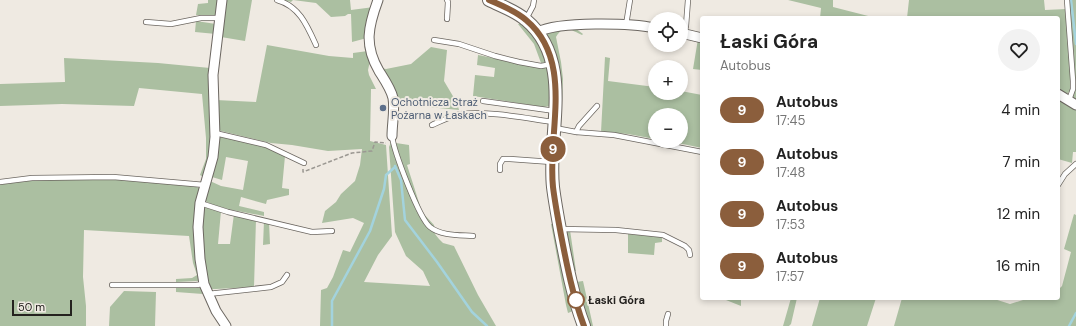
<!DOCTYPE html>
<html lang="pl">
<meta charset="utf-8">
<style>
:root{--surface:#fff;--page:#f2f2f2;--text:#222;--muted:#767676}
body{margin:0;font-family:"DM Sans",sans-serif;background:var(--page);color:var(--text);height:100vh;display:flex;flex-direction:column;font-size:15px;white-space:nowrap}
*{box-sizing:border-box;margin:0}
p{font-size:13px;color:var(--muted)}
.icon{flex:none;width:22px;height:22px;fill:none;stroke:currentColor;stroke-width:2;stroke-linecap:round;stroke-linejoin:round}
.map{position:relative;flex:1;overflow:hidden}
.side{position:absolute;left:700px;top:16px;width:360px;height:284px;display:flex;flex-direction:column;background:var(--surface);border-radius:4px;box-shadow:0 2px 6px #0003}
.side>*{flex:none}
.badge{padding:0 8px;border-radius:13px;font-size:14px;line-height:26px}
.buttons{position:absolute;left:648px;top:12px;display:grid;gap:8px}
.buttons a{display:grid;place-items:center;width:40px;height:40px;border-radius:50%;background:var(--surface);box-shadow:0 2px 6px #0003;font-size:20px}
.scale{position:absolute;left:12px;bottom:10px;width:60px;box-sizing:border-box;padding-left:4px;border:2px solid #24221f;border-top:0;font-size:11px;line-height:14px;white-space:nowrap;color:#24221f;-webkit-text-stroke:3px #efeae2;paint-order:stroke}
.map>.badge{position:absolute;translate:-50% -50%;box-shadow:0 0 0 2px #fff}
.round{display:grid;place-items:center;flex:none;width:42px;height:42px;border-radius:21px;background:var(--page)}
.headline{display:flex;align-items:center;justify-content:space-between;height:68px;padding:0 20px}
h1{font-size:19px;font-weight:700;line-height:30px}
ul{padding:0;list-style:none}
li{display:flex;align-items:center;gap:12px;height:52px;padding:0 20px}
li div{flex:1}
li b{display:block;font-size:15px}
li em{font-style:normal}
li .badge{min-width:44px;font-weight:700;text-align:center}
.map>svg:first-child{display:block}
.green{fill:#abbfa1}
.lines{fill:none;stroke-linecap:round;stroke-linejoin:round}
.stream{stroke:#a3d3dd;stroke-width:2.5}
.service-casing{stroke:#6c6761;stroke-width:6}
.minor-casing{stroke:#6c6761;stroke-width:11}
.tertiary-casing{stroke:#6c6761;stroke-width:14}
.path{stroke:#9b9892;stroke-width:1.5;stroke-dasharray:4 2;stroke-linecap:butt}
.service{stroke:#fff;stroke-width:4.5}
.minor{stroke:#fff;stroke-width:9}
.tertiary{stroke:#fff;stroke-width:12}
.line-casing{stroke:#fff;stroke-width:9}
.line{stroke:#8b5e3c;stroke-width:6}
.service-dot{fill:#5c6f8a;stroke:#efeae2;stroke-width:1.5}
.stop-dot{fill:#fff;stroke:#8b5e3c;stroke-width:2}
.labels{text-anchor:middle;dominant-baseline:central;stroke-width:4;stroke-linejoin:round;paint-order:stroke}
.service-label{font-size:11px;fill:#4e5e75;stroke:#efeae2;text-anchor:start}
.stop-label{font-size:11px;font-weight:bold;fill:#24221f;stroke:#efeae2;text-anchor:start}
</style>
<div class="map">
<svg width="1076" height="326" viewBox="0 0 1076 326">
<rect width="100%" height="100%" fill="#efeae2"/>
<path class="green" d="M208,0H219L216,15L213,16L196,15L198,4L208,3Z
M224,0H252L245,41L221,37Z
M284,0H350L351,10L374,7L367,38L352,42L351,14H348L345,16L331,17L316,3L293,0L291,2Z
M788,0H833V7L876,18H820L821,8Z
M909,0H1044L1045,10L1066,9L1071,86C1069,96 1065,95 1058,91V18H907Z
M1069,0H1076V101L1071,98L1074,91Z
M196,21L216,24V34L195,32Z
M525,23L534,32L547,62L541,63L534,44L518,24Z
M572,27L575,28L583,34L582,35C572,30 563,24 556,37L561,62L563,79L561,126L558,125L559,76L556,60L547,34C551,27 563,28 572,27Z
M698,39L702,40V70L693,69Z
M267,45L329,56L353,58V53L368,51L370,61L368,70L369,75L376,89H371L370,141L386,145L392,236L378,255L364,282L430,286L423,271L406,256L395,232L389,147L391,142L396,157L398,155L396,143L409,145L410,164L407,165L422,212L434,225L435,234L439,239L443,243L454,246L478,295L496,326H320L321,290L327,288L333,277L343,250L350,252L364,223L353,218L322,223L325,211L336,202L341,194L355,181L360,165L362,149L328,151L292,145L271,143L221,131L218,129L216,100L256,102Z
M431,47L447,50L444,81L457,103L459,110L398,104L381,68L386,69L411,64Z
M478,55L550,69V106L543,107L473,96L475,75L494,77L495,68L477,65Z
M605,57L610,58L608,81L655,87V93H681V91L702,95V148L668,141H681V115H655V139L628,134L601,132Z
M64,58L158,63L210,68L212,140L205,178L200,175L206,159V138L202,94L139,88L134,106L62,104L0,106V84L65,82Z
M1058,97L1076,110V152H1073L1072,163L1058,159Z
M219,136L269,148L285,156L282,188L289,189V195L267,200L266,204L241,197L239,206L264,212V216C245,212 222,210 205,201L210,181L221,186L243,190L248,161L226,157L222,180L212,177L216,145Z
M105,178L189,185L200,188L202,279L198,281L176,282V279L192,278L197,275L193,263L189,236L84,230L83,277L86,306V326H0V184L28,179Z
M204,207L221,211L218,244H230L234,214L256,219L254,287L216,289H212L208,285L202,253L203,210Z
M1074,214L1076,215V326H894L902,298H991L1010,304L1023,300L1024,298H1058V290L1062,286L1071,252L1064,249Z
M264,221L269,222L270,244L263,245Z
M551,224H553L573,311L568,313L566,305Z
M565,230H570L576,271H572Z
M628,234L662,237V242L655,243L654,255L628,253Z
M583,281L593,326H588L576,282Z
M176,287L202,288L203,294L176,292Z
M124,291L156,292L155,326H109L110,307Z
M721,298H741V306Z
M791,298H797L791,324L789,326H783Z
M820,298H876L867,326H812Z"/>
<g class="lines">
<path class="stream" d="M1071,0L1076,44
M395,166L401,180L405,220L437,262L472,312L487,326
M332,326V301L370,231L384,189L386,175L395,167
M1069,326L1076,313"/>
<defs>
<path id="service" d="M277,0C299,6 307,25 316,45
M447,0L448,2L447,19
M1067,0L1073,81V89L1069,100
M526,19L533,6L534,0
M146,22L171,24L201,18H220
M626,25L630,0
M684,34L686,26L688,0
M434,40L459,44L495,56L519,62L541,66L552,64
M483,101L555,111
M432,125C441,121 451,116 461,114C491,111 524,118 554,122
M555,128L576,132L614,135L702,152
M576,132L579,126L597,106
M215,133L266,145L304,163
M392,136C394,152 419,218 430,227C441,236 460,235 473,236
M500,170V164L503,159H510L552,162
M0,182L32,178L113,177L205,185
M1058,185L1065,174L1076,164
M200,203L228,212L312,232L332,231
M560,229L616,230L663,235L685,246L689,250L690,255
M112,285H196L204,284
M208,294L271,287L282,282L287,275
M666,326V321L668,314"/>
<path id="minor" d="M222,0L213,75L215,137L213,157L200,203L198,227L200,259L204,284L216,311L226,326
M378,0C368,27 364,45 379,71C384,79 391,89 393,98C395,110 392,124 392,136
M538,32C559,21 631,23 655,28
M681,33L702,38
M1058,94L1076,105"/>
<path id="tertiary" d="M489,0C501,6 516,11 526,20C575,61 547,133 553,187C555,203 558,219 561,235C567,266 573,297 584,326"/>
</defs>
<use href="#service" class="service-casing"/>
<use href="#minor" class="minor-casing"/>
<use href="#tertiary" class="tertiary-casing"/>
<path class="path" d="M303,169V172L352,153L372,151L375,142L386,143"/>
<use href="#service" class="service"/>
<use href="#minor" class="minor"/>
<use href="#tertiary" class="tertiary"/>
</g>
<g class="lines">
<defs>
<path id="line" d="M489,0C501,5 516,11 526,20C575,61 547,133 553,187C555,203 558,219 561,235C567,266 573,297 584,326"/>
</defs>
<use href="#line" class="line-casing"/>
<use href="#line" class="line"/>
</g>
<circle class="service-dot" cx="383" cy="108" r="4"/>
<circle class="stop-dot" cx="576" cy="300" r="8"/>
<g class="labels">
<g class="service-label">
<text x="391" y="102">Ochotnicza Straż<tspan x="391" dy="13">Pożarna w Łaskach</tspan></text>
</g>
<g class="stop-label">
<text x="588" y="300">Łaski Góra</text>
</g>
</g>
</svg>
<div class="buttons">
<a><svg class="icon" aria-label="locate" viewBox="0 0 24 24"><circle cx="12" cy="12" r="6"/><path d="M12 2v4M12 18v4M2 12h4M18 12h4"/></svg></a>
<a>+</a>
<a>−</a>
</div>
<div class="scale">50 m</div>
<b class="badge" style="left:553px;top:149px;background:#8b5e3c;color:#fff">9</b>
<section class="side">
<div class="headline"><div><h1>Łaski Góra</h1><p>Autobus</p></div><a class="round"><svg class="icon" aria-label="heart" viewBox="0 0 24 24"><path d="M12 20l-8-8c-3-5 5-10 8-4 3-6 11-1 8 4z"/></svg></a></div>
<ul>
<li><span class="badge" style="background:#8b5e3c;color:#fff">9</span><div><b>Autobus</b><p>17:45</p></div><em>4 min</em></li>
<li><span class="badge" style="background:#8b5e3c;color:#fff">9</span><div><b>Autobus</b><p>17:48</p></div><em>7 min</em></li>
<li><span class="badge" style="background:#8b5e3c;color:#fff">9</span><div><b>Autobus</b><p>17:53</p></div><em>12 min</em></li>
<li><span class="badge" style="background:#8b5e3c;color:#fff">9</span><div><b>Autobus</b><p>17:57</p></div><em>16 min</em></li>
</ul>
</section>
</div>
